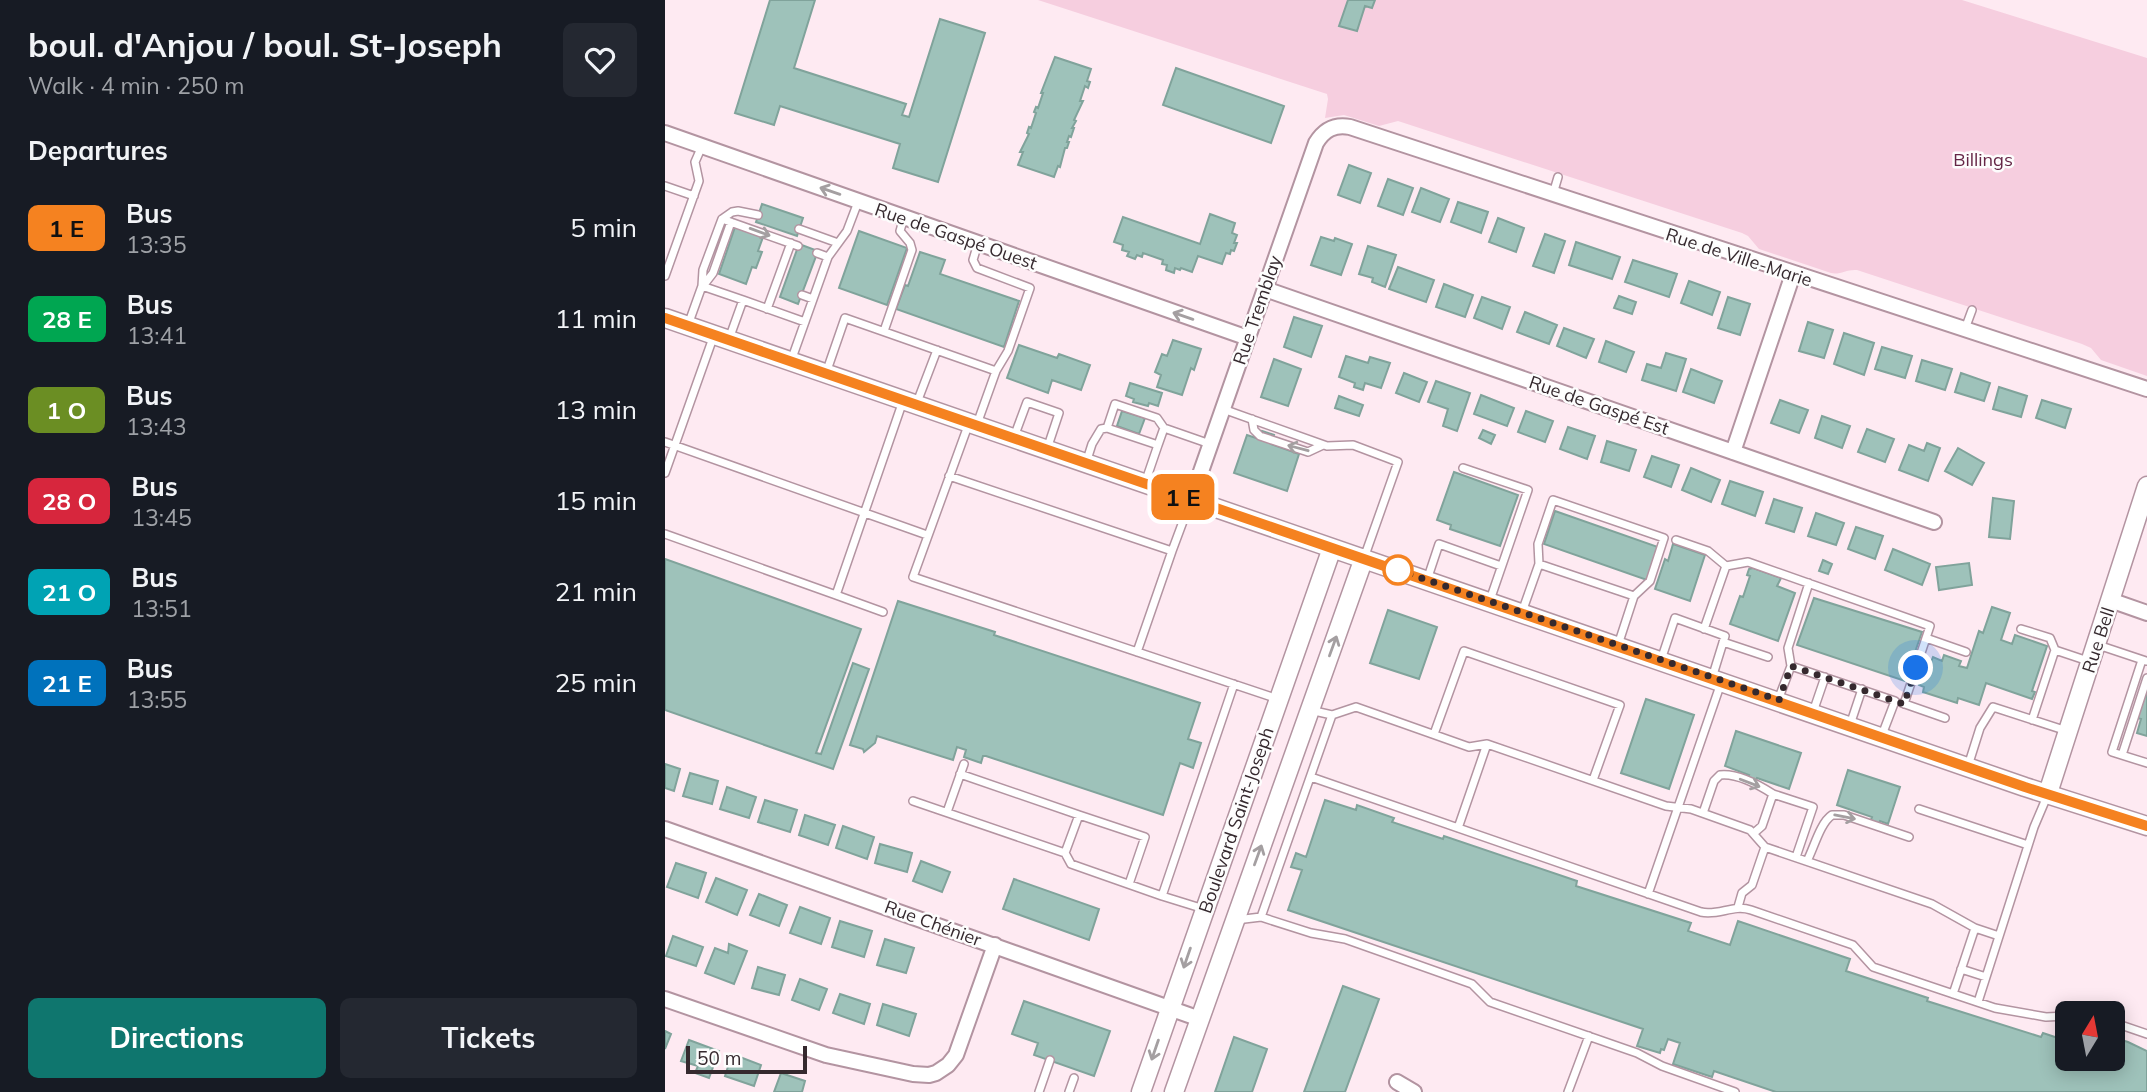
<!DOCTYPE html>
<meta charset="utf-8">
<style>
:root{--surface:#171b24;--page:#242831;--text:#f1f3f6;--muted:#9ea1a6;--accent:#0f766e}
body{margin:0;font-family:Mulish,sans-serif;background:var(--page);color:var(--text);height:100vh;display:flex;flex-direction:column;font-size:26px;white-space:nowrap}
*{box-sizing:border-box;margin:0}
p{font-size:23px;color:var(--muted)}
.icon{flex:none;width:38px;height:38px;fill:none;stroke:currentColor;stroke-width:2;stroke-linecap:round;stroke-linejoin:round}
.map{position:relative;flex:1;overflow:hidden}
.details{display:flex;flex-direction:column;background:var(--surface);width:665px}
.details>*{flex:none}
.badge{padding:0 14px;border-radius:10px;font-size:24px;line-height:46px}
.needle{width:46px;rotate:10deg}
.controls{position:absolute;left:1390px;top:1001px;display:grid;gap:14px}
.controls a{display:grid;place-items:center;width:70px;height:70px;border-radius:10px;background:var(--surface);box-shadow:0 4px 18px #0003;font-size:35px}
.scale{position:absolute;left:21px;bottom:18px;width:121px;box-sizing:border-box;padding-left:7px;border:4px solid #35292e;border-top:0;font-size:19px;line-height:24px;white-space:nowrap;color:#35292e;-webkit-text-stroke:5px #fdfdfd;paint-order:stroke}
.you{position:absolute;width:35px;height:35px;margin:-18px;border:5px solid #fff;border-radius:50%;background:#1a73e8;box-shadow:0 0 0 10px #1a73e833}
.map>.badge{position:absolute;translate:-50% -50%;box-shadow:0 0 0 4px #fff}
h2{padding:0 28px;font-size:26px;line-height:63px}
.round{display:grid;place-items:center;flex:none;width:74px;height:74px;border-radius:10px;background:var(--page)}
.headline{display:flex;align-items:center;justify-content:space-between;height:119px;padding:0 28px}
h1{font-size:33px;font-weight:700;line-height:52px}
.cta{display:flex;gap:14px;margin-top:auto;padding:14px 28px}
.cta a{flex:1;height:80px;border-radius:10px;background:var(--accent);color:#fff;font-size:28px;font-weight:700;line-height:80px;text-align:center}
.cta a+a{background:var(--page);color:var(--text)}
ul{padding:0;list-style:none}
li{display:flex;align-items:center;gap:21px;height:91px;padding:0 28px}
li div{flex:1}
li b{display:block;font-size:26px}
li em{font-style:normal}
li .badge{min-width:77px;font-weight:700;text-align:center}
main{display:flex;flex:1;min-height:0}
.map>svg:first-child{display:block}
.green{fill:#f6cedf}
.building{fill:#9ec2ba;stroke:#80a39b;stroke-width:2}
.lines{fill:none;stroke-linecap:round;stroke-linejoin:round}
.service-casing{stroke:#b394a1;stroke-width:10}
.minor-casing{stroke:#b394a1;stroke-width:18}
.tertiary-casing{stroke:#b394a1;stroke-width:21}
.service{stroke:#fff;stroke-width:7}
.minor{stroke:#fff;stroke-width:14}
.tertiary{stroke:#fff;stroke-width:18}
.oneway{stroke:#a49fa1}
.line-casing{stroke:#fff;stroke-width:16}
.line{stroke:#f58220;stroke-width:10}
.walk{stroke:#35292e;stroke-width:7;stroke-dasharray:0 12.6}
.stop-dot{fill:#fff;stroke:#f58220;stroke-width:3.5}
.labels{text-anchor:middle;dominant-baseline:central;stroke-width:5;stroke-linejoin:round;paint-order:stroke}
.park-label{font-size:18px;fill:#652646;stroke:#fdfdfd}
.street-label{font-size:18px;fill:#35292e;stroke:#fdfdfd}
</style>
<main>
<section class="details">
<div class="headline"><div><h1>boul. d'Anjou / boul. St-Joseph</h1><p>Walk · 4 min · 250 m</p></div><a class="round"><svg class="icon" aria-label="heart" viewBox="0 0 24 24"><path d="M12 20l-8-8c-3-5 5-10 8-4 3-6 11-1 8 4z"/></svg></a></div>
<h2>Departures</h2>
<ul>
<li><span class="badge" style="background:#f58220;color:#111">1 E</span><div><b>Bus</b><p>13:35</p></div><em>5 min</em></li>
<li><span class="badge" style="background:#00a651;color:#fff">28 E</span><div><b>Bus</b><p>13:41</p></div><em>11 min</em></li>
<li><span class="badge" style="background:#6b8e23;color:#fff">1 O</span><div><b>Bus</b><p>13:43</p></div><em>13 min</em></li>
<li><span class="badge" style="background:#d7263d;color:#fff">28 O</span><div><b>Bus</b><p>13:45</p></div><em>15 min</em></li>
<li><span class="badge" style="background:#00a3b4;color:#fff">21 O</span><div><b>Bus</b><p>13:51</p></div><em>21 min</em></li>
<li><span class="badge" style="background:#0072bc;color:#fff">21 E</span><div><b>Bus</b><p>13:55</p></div><em>25 min</em></li>
</ul>
<div class="cta"><a>Directions</a><a>Tickets</a></div>
</section>
<div class="map">
<svg width="1482" height="1092" viewBox="0 0 1482 1092">
<rect width="100%" height="100%" fill="#feeaf2"/>
<path class="green" d="M373,0H1297L1482,58V376L1436,360L1426,348L1417,344L1192,270C1182,269 1175,275 1166,273L1094,249L1083,236L1077,233L733,121L714,126L679,115L660,118L663,99L662,94Z"/>
<path class="building" d="M105,0H150L129,68L241,104L237,115L244,117L275,19L320,33L273,182L228,168L235,144L115,106L109,125L70,113Z
M683,0H710L707,8L700,6L692,31L674,26Z
M390,57L426,69L422,81L425,82L423,88L420,86L415,101H418L409,120L411,121L407,128H409L406,137L404,136L402,142H404L402,148H400L395,167L393,166L389,177L353,165L358,152H355L364,134L362,133L364,127L366,128L371,113L369,112L371,107L373,108L378,93H376Z
M511,68L619,106L606,143L498,105Z
M684,165L706,173L695,203L673,195Z
M723,179L748,188L738,215L713,206Z
M756,188L784,199L775,222L747,212Z
M793,202L823,212L816,233L786,222Z
M97,204L138,218L132,236L91,222Z
M545,214L570,223L567,233L572,235L569,243H572L569,251L566,250L565,254L561,253L557,264L533,256L527,272L516,268L515,270L510,268L509,273L501,270L502,265L497,264L498,260L478,253L477,257L472,255L470,259L462,256L464,252L457,250L458,245L449,242L458,217L535,244Z
M833,218L859,228L851,252L824,242Z
M70,227L98,237L93,251L97,252L91,268L87,267L81,284L54,274Z
M194,231L242,248L222,305L174,288Z
M880,234L900,241L889,273L868,266Z
M656,237L669,241L670,238L687,244L676,275L646,265Z
M911,242L955,257L947,279L904,265Z
M134,244L153,251L133,304L115,297Z
M703,246L731,255L720,287L707,282L708,278L694,274Z
M255,252L280,260L275,274L354,301L339,347L231,309L240,285L243,286Z
M968,260L1012,274L1004,297L960,282Z
M733,267L769,280L761,302L724,289Z
M1024,281L1055,292L1047,315L1016,303Z
M779,284L808,295L800,317L771,307Z
M954,296L971,302L967,314L949,308Z
M817,297L845,307L837,329L809,318Z
M1063,297L1085,304L1075,335L1053,328Z
M860,312L892,325L884,344L852,332Z
M629,317L657,326L646,357L619,347Z
M1143,322L1168,330L1159,358L1134,351Z
M899,328L929,339L921,358L892,346Z
M1179,333L1209,343L1199,375L1169,364Z
M508,340L536,349L529,370L526,368L517,395L492,387L496,375L490,372L497,354L502,356Z
M941,341L969,352L961,372L934,362Z
M354,345L392,358L394,354L425,365L416,390L387,380L383,393L342,378Z
M1217,347L1247,356L1240,378L1210,369Z
M1001,353L1021,359L1011,391L977,380L982,364L996,368Z
M681,356L703,363L705,357L725,363L716,388L700,383L698,390L689,387L690,383L674,377Z
M609,359L636,369L623,406L596,397Z
M1257,360L1287,369L1280,390L1251,381Z
M1026,369L1057,381L1049,403L1018,392Z
M739,373L762,382L754,402L731,393Z
M1296,373L1325,383L1319,401L1290,392Z
M771,381L805,393L792,431L778,426L783,409L763,402Z
M465,383L497,393L493,406L484,403L483,406L468,402L469,399L461,396Z
M1334,387L1362,396L1356,417L1328,409Z
M816,395L849,408L842,426L809,414Z
M674,396L698,405L694,416L670,408Z
M1115,400L1143,410L1134,433L1106,423Z
M1377,400L1406,409L1400,428L1371,418Z
M457,411L480,418L474,434L452,426Z
M861,411L888,421L880,442L853,432Z
M1157,416L1185,426L1177,448L1150,438Z
M903,427L930,436L922,459L895,449Z
M1202,429L1229,439L1220,462L1193,452Z
M818,430L830,435L826,444L814,438Z
M597,431L609,435L606,444L634,454L622,491L569,473L582,435L594,439Z
M942,441L971,450L964,471L936,462Z
M1262,443L1275,448L1263,481L1234,470L1244,445L1259,451Z
M1293,448L1319,463L1307,485L1280,471Z
M987,456L1014,465L1006,487L979,477Z
M1026,468L1055,480L1046,502L1017,490Z
M789,472L853,495L835,546L785,529L786,525L772,520Z
M1065,481L1098,492L1090,516L1057,504Z
M1328,498L1349,501L1345,539L1324,537Z
M1109,499L1137,508L1129,532L1101,523Z
M890,511L993,547L982,580L879,544Z
M1151,513L1179,523L1171,545L1143,536Z
M1191,527L1218,536L1210,559L1183,549Z
M1008,544L1040,555L1025,601L990,589L1000,559L1003,561Z
M1228,549L1265,564L1257,585L1220,570Z
M0,559L196,629L151,753L156,754L188,663L204,669L168,769L0,710Z
M1158,560L1167,564L1163,574L1154,571Z
M1304,563L1307,585L1274,590L1271,567Z
M1088,568L1116,578L1112,586L1130,593L1113,641L1065,624L1075,596L1078,597L1085,576L1082,575L1084,569Z
M1149,598L1257,632L1240,681L1132,645Z
M233,601L330,632L329,635L535,703L523,739L536,743L528,768L515,763L498,815L321,756H318L316,763L299,757L301,750L292,747L288,760L212,736L210,743L199,752L198,749L185,745Z
M1327,607L1345,613L1336,640L1347,644L1350,635L1382,646L1367,691L1370,692L1367,699L1321,683L1314,705L1293,698L1292,703L1258,692L1259,687L1254,685L1260,666L1264,667L1268,657L1277,661L1279,655L1296,661L1294,666L1302,668L1314,631L1318,633Z
M723,610L772,627L754,679L705,663Z
M1482,687V736L1472,733L1476,719L1472,718Z
M981,699L1029,715L1004,789L956,773Z
M1071,731L1136,753L1124,789L1092,778L1090,782L1082,779L1084,775L1060,766Z
M0,764L15,769L9,791L0,788Z
M1183,770L1235,787L1223,824L1215,821L1214,825L1205,822L1207,817L1172,805Z
M25,773L53,781L47,804L18,796Z
M62,787L91,797L84,818L55,809Z
M100,800L132,810L125,832L93,822Z
M660,800L691,810L692,805L729,818L727,822L778,839L779,836L912,881L911,886L1026,923L1023,931L1065,945L1073,921L1185,959L1181,971L1263,998L1262,1001L1376,1037L1378,1033L1402,1041V1059H1447V1037L1463,1042L1482,1051V1092H1111L1049,1071L1047,1077L1008,1064L1015,1043L1003,1039L999,1050L996,1049L995,1053L972,1046L978,1029L623,910L637,870L626,867L631,853L641,857Z
M140,815L170,825L163,845L134,835Z
M178,826L209,837L202,859L171,848Z
M215,844L247,853L242,872L210,863Z
M256,861L285,872L277,892L248,881Z
M11,863L41,873L33,898L2,887Z
M51,878L82,890L72,915L41,902Z
M349,879L434,909L424,940L338,909Z
M94,894L122,905L114,926L85,915Z
M135,907L165,918L156,944L125,933Z
M175,921L207,931L199,957L167,947Z
M8,936L38,947L31,966L1,956Z
M220,939L249,948L241,973L212,965Z
M64,944L82,951L69,984L40,973L50,948L63,953Z
M93,967L120,975L114,995L87,988Z
M135,979L162,989L154,1010L127,1000Z
M678,986L714,999L680,1092H639Z
M175,994L205,1004L199,1024L168,1013Z
M359,1001L445,1031L429,1076L369,1055L373,1043L347,1034Z
M218,1004L251,1014L244,1036L212,1025Z
M0,1031L6,1034L0,1049Z
M569,1037L602,1049L587,1092H550Z
M24,1040L54,1051L44,1078L30,1073L33,1066L16,1061Z
M67,1054L96,1065L89,1086L60,1076Z
M116,1073L140,1081L137,1092H109Z"/>
<g class="lines">
<defs>
<path id="service" d="M0,186L29,196
M888,194L893,177
M57,219L133,246
M134,229L173,243
M313,243L308,260L312,268L365,288L343,351L331,371
M152,253L163,257
M0,276L34,181L30,162L37,146
M37,286L78,300
M38,286L48,273L66,222
M137,295L148,299
M102,309L126,243
M23,325L37,286L38,270L57,219L67,212L73,211L93,215
M1300,329L1307,310
M219,331L247,250L245,243L235,231L239,217
M64,339L78,300L140,322
M126,361L163,257L182,231L193,202
M161,373L180,318L331,371L312,424
M251,405L272,350
M558,409L662,446L688,445L733,462L699,558
M587,419L589,430L595,436L643,452L658,445
M304,423L248,577L613,699
M442,428L450,404L492,418L499,428
M349,437L362,402L394,413L382,449
M0,442L262,535
M493,445L499,428L545,444
M421,463L427,444L436,429L442,428L493,445L480,483
M798,468L863,490L825,600
M0,473L49,335
M284,476L507,551L472,652
M0,534L171,595L238,401
M1011,540L1043,551L1061,566L1083,562L1265,626L1239,704
M507,551L526,500
M874,564L873,544L888,500L999,538L985,581L969,596
M762,580L774,544L836,566
M171,595L218,612
M857,612L874,564L969,596L953,645
M1039,629L1061,566
M1356,629L1385,638L1390,650
M1261,638L1301,652
M1058,642L1103,657
M1433,645L1481,661
M996,660L1010,618L1060,636L1047,678
M1477,660L1447,752L1482,763
M1126,666L1123,648L1144,583
M1113,700L1126,666L1230,701L1217,735
M1237,703L1280,718
M1148,712L1160,677
M667,715L691,707L804,747L822,744L1001,806L1026,809L1085,830L1100,847
M1367,720L1390,650L1426,662
M1185,725L1197,689
M769,734L799,651L955,705L928,780
M1457,755L1482,678
M1303,766L1315,728L1328,707L1402,731
M295,774L414,815
M646,777L1036,912C1054,916 1068,904 1086,910L1188,945L1208,967L1330,1008L1381,1017L1402,1016
M248,801L400,853
M1254,809L1363,845
M282,812L299,764
M1038,813L1049,781L1055,775C1072,773 1094,785 1108,794
M793,828L822,744
M1089,833L1097,826L1108,794L1148,807L1131,857
M1142,861C1149,848 1155,823 1167,815H1179L1244,837
M464,884L480,837L414,815L400,853L406,864L497,896
M983,894L1056,683
M1073,907L1077,893L1087,885L1100,847L1267,904L1310,928L1288,994
M539,909L497,896L569,684
M596,917L667,715L645,710
M571,920L596,917L646,933L680,939L807,984L825,1002L972,1053L997,1066L1070,1092
M1310,928L1334,936
M1296,969L1321,977
M1313,1002L1369,827L1383,794
M1447,1022L1482,1034
M374,1092L385,1060
M404,1092L409,1078
M903,1092L924,1036"/>
<path id="minor" d="M0,133L583,338
M600,289L1269,522
M1068,452L1128,274
M526,500L651,143C659,130 669,124 685,127L1482,389
M1445,600L1482,613
M0,829L535,1019
M0,999L161,1055L248,1074L264,1075L271,1073L283,1065L291,1055L330,945
M732,1082L749,1092"/>
<path id="tertiary" d="M0,318L1360,787L1482,826
M1383,793L1482,486
M476,1092L667,548
M509,1092L699,558"/>
</defs>
<use href="#service" class="service-casing"/>
<use href="#minor" class="minor-casing"/>
<use href="#tertiary" class="tertiary-casing"/>
<use href="#service" class="service"/>
<use href="#minor" class="minor"/>
<use href="#tertiary" class="tertiary"/>
</g>
<defs><path id="oneway-shaft" d="M-6 0H5M1.5-3L5.5 0L1.5 3" fill="none" stroke-width="1.6" stroke-linecap="round" stroke-linejoin="round" transform="scale(1.75)"/></defs>
<g class="oneway">
<use href="#oneway-shaft" transform="translate(165 191) rotate(-161)"/>
<use href="#oneway-shaft" transform="translate(95 232) rotate(20)"/>
<use href="#oneway-shaft" transform="translate(518 316) rotate(-161)"/>
<use href="#oneway-shaft" transform="translate(633 448) rotate(-165)"/>
<use href="#oneway-shaft" transform="translate(668 646) rotate(-70)"/>
<use href="#oneway-shaft" transform="translate(1085 783) rotate(21)"/>
<use href="#oneway-shaft" transform="translate(1180 817) rotate(11)"/>
<use href="#oneway-shaft" transform="translate(593 855) rotate(-70)"/>
<use href="#oneway-shaft" transform="translate(522 958) rotate(109)"/>
<use href="#oneway-shaft" transform="translate(490 1050) rotate(109)"/>
</g>
<g class="lines">
<defs>
<path id="line" d="M0,318L1360,787L1482,826"/>
</defs>
<use href="#line" class="line-casing"/>
<use href="#line" class="line"/>
<path class="walk" d="M733,570L1114,700L1126,666L1239,704L1251,668"/>
</g>
<circle class="stop-dot" cx="733" cy="570" r="14"/>
<g class="labels">
<g class="park-label">
<text x="1318" y="159">Billings</text>
</g>
<g class="street-label">
<text transform="translate(291 236) rotate(19)">Rue de Gaspé Ouest</text>
<text transform="translate(1074 257) rotate(18)">Rue de Ville-Marie</text>
<text transform="translate(592 310) rotate(-71)">Rue Tremblay</text>
<text transform="translate(934 405) rotate(19)">Rue de Gaspé Est</text>
<text transform="translate(1433 640) rotate(-72)">Rue Bell</text>
<text transform="translate(571 820) rotate(-71)">Boulevard Saint-Joseph</text>
<text transform="translate(268 923) rotate(20)">Rue Chénier</text>
</g>
</g>
</svg>
<div class="controls">
<a><svg class="needle" viewBox="-14 -14 28 28"><path d="M0-13l5 13h-10z" fill="#e53935"/><path d="M0 13l5-13h-10z" fill="#9ea1a6"/></svg></a>
</div>
<div class="scale">50 m</div>
<div class="you" style="left:1251px;top:668px"></div>
<b class="badge" style="left:518px;top:497px;background:#f58220;color:#111">1 E</b>
</div>
</main>
